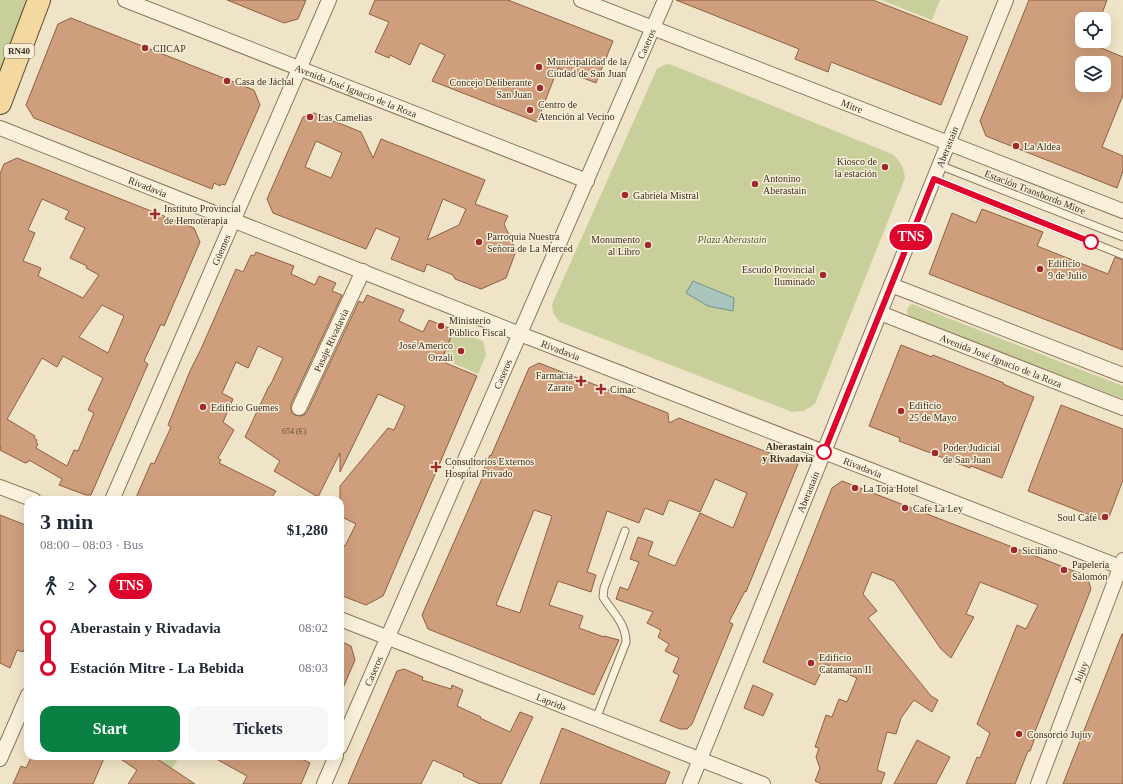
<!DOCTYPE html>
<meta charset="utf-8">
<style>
:root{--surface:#fff;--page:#f6f6f7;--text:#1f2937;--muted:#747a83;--accent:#0b8043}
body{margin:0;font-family:"Times New Roman",serif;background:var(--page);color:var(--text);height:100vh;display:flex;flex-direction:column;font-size:15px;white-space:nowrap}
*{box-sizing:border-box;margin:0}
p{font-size:13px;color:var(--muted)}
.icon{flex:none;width:22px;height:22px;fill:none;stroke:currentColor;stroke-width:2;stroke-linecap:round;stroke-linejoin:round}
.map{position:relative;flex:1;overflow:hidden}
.drawer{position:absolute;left:24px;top:496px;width:320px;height:264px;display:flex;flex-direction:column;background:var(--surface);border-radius:12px;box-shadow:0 4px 16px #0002}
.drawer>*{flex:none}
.badge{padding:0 8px;border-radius:13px;font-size:14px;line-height:26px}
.tools{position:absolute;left:1075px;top:12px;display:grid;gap:8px}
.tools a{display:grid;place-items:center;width:36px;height:36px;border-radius:8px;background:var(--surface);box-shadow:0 4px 16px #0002;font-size:20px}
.map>.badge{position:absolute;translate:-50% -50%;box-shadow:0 0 0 2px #fff}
.legs{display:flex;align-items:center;gap:6px;height:44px;padding:0 16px;font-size:13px}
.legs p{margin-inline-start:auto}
.summary{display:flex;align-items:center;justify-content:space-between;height:68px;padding:0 16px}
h1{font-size:22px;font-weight:600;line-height:30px}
.cta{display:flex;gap:8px;margin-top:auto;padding:8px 16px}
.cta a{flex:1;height:46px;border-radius:12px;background:var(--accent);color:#fff;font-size:16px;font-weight:600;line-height:46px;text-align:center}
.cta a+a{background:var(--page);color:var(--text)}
ul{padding:0 16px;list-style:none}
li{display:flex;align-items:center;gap:14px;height:40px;font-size:15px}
li i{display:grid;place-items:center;width:6px;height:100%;margin:0 5px;background:currentColor}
li i::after{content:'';width:10px;height:10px;margin:-5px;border:3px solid;border-radius:50%;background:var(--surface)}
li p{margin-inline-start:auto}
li:first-child i{background:linear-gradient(#0000 50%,currentColor 0)}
li:last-child i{background:linear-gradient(currentColor 50%,#0000 0)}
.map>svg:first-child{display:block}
.green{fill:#c9cf9b}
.water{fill:#a9c4bc;stroke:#6f938a}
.building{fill:#cf9f7d;stroke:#8d5f41;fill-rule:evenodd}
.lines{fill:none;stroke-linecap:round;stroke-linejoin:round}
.lane-casing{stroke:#8d765c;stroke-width:9}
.street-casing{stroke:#8d765c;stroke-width:16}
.primary-casing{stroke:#5b4430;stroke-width:24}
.lane{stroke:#faf1dc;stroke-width:7}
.street{stroke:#faf1dc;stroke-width:14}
.primary{stroke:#f3d9a0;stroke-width:22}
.line-1-casing{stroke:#fff;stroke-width:9}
.line-1{stroke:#de042c;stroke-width:6}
.poi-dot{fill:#9e2a2b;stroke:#f7eed8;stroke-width:1.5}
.stop-1-dot{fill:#fff;stroke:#de042c;stroke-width:2}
.labels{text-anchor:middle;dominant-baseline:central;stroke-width:3;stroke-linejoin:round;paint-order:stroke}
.number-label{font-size:8px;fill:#624a37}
.shield{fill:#f7eed8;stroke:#756857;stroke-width:1}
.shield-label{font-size:9px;font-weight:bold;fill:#3d2e20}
.street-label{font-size:10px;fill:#3d2e20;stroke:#f7eed8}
.poi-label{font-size:10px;fill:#3d2e20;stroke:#f7eed8;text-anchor:start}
.park-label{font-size:10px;font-style:italic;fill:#4d5a26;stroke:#f7eed8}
.stop-label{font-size:10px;font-weight:bold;fill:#3d2e20;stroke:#f7eed8;text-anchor:end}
</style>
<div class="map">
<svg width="1123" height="784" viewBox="0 0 1123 784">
<rect width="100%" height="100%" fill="#f0e4c8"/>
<path class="green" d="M0,0H27L0,73Z
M881,0H940L932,20Z
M666,64L672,65L892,154C900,160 904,168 905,178L815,404L804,411L792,412L560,322L553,313L552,304L657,69Z
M912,304L1123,386V399L908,316C906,311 907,306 912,304Z
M454,330L483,341L486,355L478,374L442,358Z
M153,756H180L172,768Z"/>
<path class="water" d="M693,281L734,298L733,311L708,306L686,293Z"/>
<path class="building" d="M227,0H306L298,19L284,23Z
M375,0H508L613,41L596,83L558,68L537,122L432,81L445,55L420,43L410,65L390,55L389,58L375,52L389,22L369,14Z
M676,0H873L968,37L941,105L831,62L828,72L795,59L799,49Z
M1029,0H1107L1100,19H1082V41H1084L1123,57V95L1102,147L1123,156V171L1117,188L986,136L980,121ZM1082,63H1104V85H1082Z
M71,18L254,90L260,105L225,185L221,184L220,186L214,183L212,189L34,118L26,105L58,24Z
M314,113L361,132L373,158L381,139L485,180L475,204L508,216L504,224L516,251L506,278L481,289L455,279L453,275L427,264L424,272L391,259L400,238L376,228L366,249L273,213L267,199L303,117ZM316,141L342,153L331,178L305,167ZM443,199L466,209L459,225L427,240Z
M17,158L194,228L200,242L164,326L161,324L144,361L148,364L91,495H86L59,485L62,479L29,460L28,462L25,463L0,450V449L1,447L0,446V174L4,164ZM42,199L69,211L65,219L85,228L70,258L87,266L86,268L99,275L83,298L38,276L41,268L23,261L35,233L28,230ZM102,305L124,316L108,353L79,337ZM63,356L103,378L88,410L94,413L78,451L74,450L67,466L36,448L38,444L36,442L37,440L34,438L35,436L7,419L42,358L57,367Z
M982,209L1043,232L1037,246L1108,274L1115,257L1123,260V350L929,274L952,213L976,223Z
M256,252L294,266L291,274L315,285L319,276L336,283L332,291L342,295L291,404V409L292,413L295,415L300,416L304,415L307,412L359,301L363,303L367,295L404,310L399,321L423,332L429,320L454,330L441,361L477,376L383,596L366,605L340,595V544L345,546L356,524L340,516V486L388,428L394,430L405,406L378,394L340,472V453L318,497L274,471L280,461L245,437L269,386H270L283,358L258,346L248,368L236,362L222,393L233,399L223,422L234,430L218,458L221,460L219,463L276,491L270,500H135L151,463L154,464L171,427L168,425L190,371L201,349L236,269L243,272L251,255L254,256Z
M901,345L932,357L933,355L1004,383L1003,384L1034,397L1002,478L971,466L970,468L899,441L900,438L869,426Z
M539,363L668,413L669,423L679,418L798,464L746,592L745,591L729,622L733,624L692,724L687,729H680L660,721L679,675L673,672L679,658L665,651L669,644L658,637L661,630L647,623L653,612L616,599L620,587L628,590L639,562L630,559L638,537L653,542L648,555L675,566L700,513L733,528L747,493L715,479L700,512L669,500L663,515L645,508L639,523L607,511L587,572L596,575L591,592L558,581L549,605L583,616L579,628L604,637V636L619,640L594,695L428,629L422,615L484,474L482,473L490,455L491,456L529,368ZM534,510L552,516L520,613L496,605Z
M1061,405L1123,429V480L1109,517L1102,520L1028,491Z
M842,481L1087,576L1091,589L1034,734L1036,735L1030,751H1028L1015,784H966L977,757L980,758L990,733L977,724L1017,625L1026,629L1038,605L980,582L966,614L974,617L951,658L941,649L894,581L872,572L863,594L877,611L868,618L931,696L938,700L932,712L914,700L901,718L896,734L887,732L877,770L885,773L881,784H822L815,781L820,768L816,757L819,748L815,747L826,715L832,717L839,699L847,702L857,678L825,664L815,685L763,662L832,488Z
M0,515L28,526V641L23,652L17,650L10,668L0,663Z
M1122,634H1123V784H1063Z
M340,641L351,646L355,660L340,695Z
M404,669L423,677L422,680L451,689L452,685L463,690L457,706L481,717L480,718L510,732L520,712L533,717L501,784H480L463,776L464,774L433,760L421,784H348L397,671Z
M753,685L773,694L763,716L744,708Z
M562,728L670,772L665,784H540Z
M917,740L950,757L936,784H894Z
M32,756H105L93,784H13L21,766L26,768Z
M116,756H153L195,784H128L137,770Z
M211,756H296L310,763L301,784H243L247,776Z"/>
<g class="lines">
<defs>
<path id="lane" d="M939,165L1123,237
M934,179L1123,255
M596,719L626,642C626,623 612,612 603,597L604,588L625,531"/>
<g id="street">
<path id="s1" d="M125,0L587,181"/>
<path id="s2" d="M581,0L1123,211"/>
<path id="s3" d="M0,128L520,334L1123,568"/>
<path d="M891,285L1123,375"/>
<path id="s4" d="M880,313L1123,408"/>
<path id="s5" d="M299,408L363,271"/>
<path d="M0,487L34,500"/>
<path id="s6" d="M112,500L329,0"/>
<path id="s7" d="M340,619L763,784"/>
<path id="s8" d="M340,747L665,0"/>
<path d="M0,759L28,695"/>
<path d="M324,784L336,756"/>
<path id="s9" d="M690,784L1006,0"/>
<path id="s10" d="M1038,784L1123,560"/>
</g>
<path id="primary" d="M0,103L39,0"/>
</defs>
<use href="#lane" class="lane-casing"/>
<use href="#street" class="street-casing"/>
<use href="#primary" class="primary-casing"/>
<use href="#lane" class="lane"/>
<use href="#street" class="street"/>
<use href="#primary" class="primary"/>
</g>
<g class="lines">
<defs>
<path id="line-1" d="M824,452L934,179L1091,242"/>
</defs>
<use href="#line-1" class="line-1-casing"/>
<use href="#line-1" class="line-1"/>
</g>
<g class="poi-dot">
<circle cx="145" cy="48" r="4"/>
<circle cx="539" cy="67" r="4"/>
<circle cx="227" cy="81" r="4"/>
<circle cx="540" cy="88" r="4"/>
<circle cx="530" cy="110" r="4"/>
<circle cx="310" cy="117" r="4"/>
<circle cx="1016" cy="146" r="4"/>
<circle cx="885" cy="167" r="4"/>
<circle cx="755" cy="184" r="4"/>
<circle cx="625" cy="195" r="4"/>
<path d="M153 208h4v4h4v4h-4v4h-4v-4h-4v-4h4z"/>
<circle cx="479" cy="242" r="4"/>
<circle cx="648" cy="245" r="4"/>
<circle cx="1040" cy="269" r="4"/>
<circle cx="823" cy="275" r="4"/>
<circle cx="441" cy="326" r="4"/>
<circle cx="461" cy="351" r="4"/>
<path d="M579 375h4v4h4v4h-4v4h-4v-4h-4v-4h4z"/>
<path d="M599 383h4v4h4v4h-4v4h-4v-4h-4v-4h4z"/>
<circle cx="203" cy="407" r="4"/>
<circle cx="901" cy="411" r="4"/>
<circle cx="935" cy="453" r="4"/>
<path d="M434 461h4v4h4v4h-4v4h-4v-4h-4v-4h4z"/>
<circle cx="855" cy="488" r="4"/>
<circle cx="905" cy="508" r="4"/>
<circle cx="1105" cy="517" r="4"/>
<circle cx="1014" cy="550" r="4"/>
<circle cx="1064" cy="570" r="4"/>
<circle cx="811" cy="663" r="4"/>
<circle cx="1019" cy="734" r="4"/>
</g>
<g class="stop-1-dot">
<circle cx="1091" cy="242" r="7"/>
<circle cx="824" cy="452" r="7"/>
</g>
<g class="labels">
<g class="number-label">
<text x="294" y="431">654 (E)</text>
</g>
<rect class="shield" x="4" y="44" width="30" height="14" rx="3"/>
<g class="shield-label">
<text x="19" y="51">RN40</text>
</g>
<g class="street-label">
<text stroke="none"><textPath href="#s8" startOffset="767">Caseros</textPath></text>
<text stroke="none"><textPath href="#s1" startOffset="248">Avenida José Ignacio de la Roza</textPath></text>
<text stroke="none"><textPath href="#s2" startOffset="291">Mitre</textPath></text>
<text stroke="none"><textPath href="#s9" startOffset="687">Aberastain</textPath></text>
<text stroke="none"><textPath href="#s3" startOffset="159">Rivadavia</textPath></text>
<text transform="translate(1035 192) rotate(21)">Estación Transbordo Mitre</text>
<text stroke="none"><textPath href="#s6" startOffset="273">Güemes</textPath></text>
<text stroke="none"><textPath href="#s5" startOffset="75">Pasaje Rivadavia</textPath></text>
<text stroke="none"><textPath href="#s3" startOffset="603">Rivadavia</textPath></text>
<text stroke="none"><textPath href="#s4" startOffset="130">Avenida José Ignacio de la Roza</textPath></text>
<text stroke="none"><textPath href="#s8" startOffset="407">Caseros</textPath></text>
<text stroke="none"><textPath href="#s3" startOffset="927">Rivadavia</textPath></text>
<text stroke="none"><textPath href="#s9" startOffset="315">Aberastain</textPath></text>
<text stroke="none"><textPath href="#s8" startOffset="83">Caseros</textPath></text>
<text stroke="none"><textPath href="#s10" startOffset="120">Jujuy</textPath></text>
<text stroke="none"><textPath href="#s7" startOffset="227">Laprida</textPath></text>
</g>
<g class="poi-label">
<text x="153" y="48">CIICAP</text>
<text x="547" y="61">Municipalidad de la<tspan x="547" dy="12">Ciudad de San Juan</tspan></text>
<text x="235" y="81">Casa de Jáchal</text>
<text x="532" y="82" text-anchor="end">Concejo Deliberante<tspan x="532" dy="12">San Juan</tspan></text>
<text x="538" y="104">Centro de<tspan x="538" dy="12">Atención al Vecino</tspan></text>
<text x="318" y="117">Las Camelias</text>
<text x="1024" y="146">La Aldea</text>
<text x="877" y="161" text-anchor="end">Kiosco de<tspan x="877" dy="12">la estación</tspan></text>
<text x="763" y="178">Antonino<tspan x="763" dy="12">Aberastain</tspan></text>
<text x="633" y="195">Gabriela Mistral</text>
<text x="164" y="208">Instituto Provincial<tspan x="164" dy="12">de Hemoterapia</tspan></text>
<text x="487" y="236">Parroquia Nuestra<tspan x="487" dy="12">Señora de La Merced</tspan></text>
<text x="640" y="239" text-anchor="end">Monumento<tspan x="640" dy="12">al Libro</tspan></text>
<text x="1048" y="263">Edificio<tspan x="1048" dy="12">9 de Julio</tspan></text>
<text x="815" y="269" text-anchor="end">Escudo Provincial<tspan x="815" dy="12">Iluminado</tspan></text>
<text x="449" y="320">Ministerio<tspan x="449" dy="12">Público Fiscal</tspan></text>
<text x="453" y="345" text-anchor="end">José Americo<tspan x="453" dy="12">Orzali</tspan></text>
<text x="573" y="375" text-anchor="end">Farmacia<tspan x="573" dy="12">Zarate</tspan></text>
<text x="610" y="389">Cimac</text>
<text x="909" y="405">Edificio<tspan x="909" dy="12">25 de Mayo</tspan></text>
<text x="211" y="407">Edificio Guemes</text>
<text x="943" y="447">Poder Judicial<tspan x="943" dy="12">de San Juan</tspan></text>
<text x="445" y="461">Consultorios Externos<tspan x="445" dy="12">Hospital Privado</tspan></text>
<text x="863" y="488">La Toja Hotel</text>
<text x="913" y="508">Cafe La Ley</text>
<text x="1097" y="517" text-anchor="end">Soul Café</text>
<text x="1022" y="550">Siciliano</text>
<text x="1072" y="564">Papelería<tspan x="1072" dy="12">Salomón</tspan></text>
<text x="819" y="657">Edificio<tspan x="819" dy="12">Catamaran II</tspan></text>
<text x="1027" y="734">Consorcio Jujuy</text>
</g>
<g class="park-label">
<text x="732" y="239">Plaza Aberastain</text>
</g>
<g class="stop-label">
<text x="813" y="446">Aberastain<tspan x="813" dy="12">y Rivadavia</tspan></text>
</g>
</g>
</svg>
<div class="tools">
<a><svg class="icon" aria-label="locate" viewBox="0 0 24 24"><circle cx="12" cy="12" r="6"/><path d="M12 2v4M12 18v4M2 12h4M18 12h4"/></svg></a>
<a><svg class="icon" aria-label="layers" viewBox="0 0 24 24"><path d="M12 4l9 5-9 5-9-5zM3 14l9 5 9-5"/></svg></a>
</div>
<b class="badge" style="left:911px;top:237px;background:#de042c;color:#fff">TNS</b>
<section class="drawer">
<div class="summary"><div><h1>3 min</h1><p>08:00 – 08:03 · Bus</p></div><b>$1,280</b></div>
<div class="legs"><svg class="icon" aria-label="walk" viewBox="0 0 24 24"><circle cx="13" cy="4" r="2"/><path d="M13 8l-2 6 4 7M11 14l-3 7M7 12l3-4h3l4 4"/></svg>2<svg class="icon" aria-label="forward" viewBox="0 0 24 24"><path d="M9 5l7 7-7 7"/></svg><b class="badge" style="background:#de042c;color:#fff">TNS</b></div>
<ul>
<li><i style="color:#de042c"></i><b>Aberastain y Rivadavia</b><p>08:02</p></li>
<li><i style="color:#de042c"></i><b>Estación Mitre - La Bebida</b><p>08:03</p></li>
</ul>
<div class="cta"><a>Start</a><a>Tickets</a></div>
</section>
</div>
